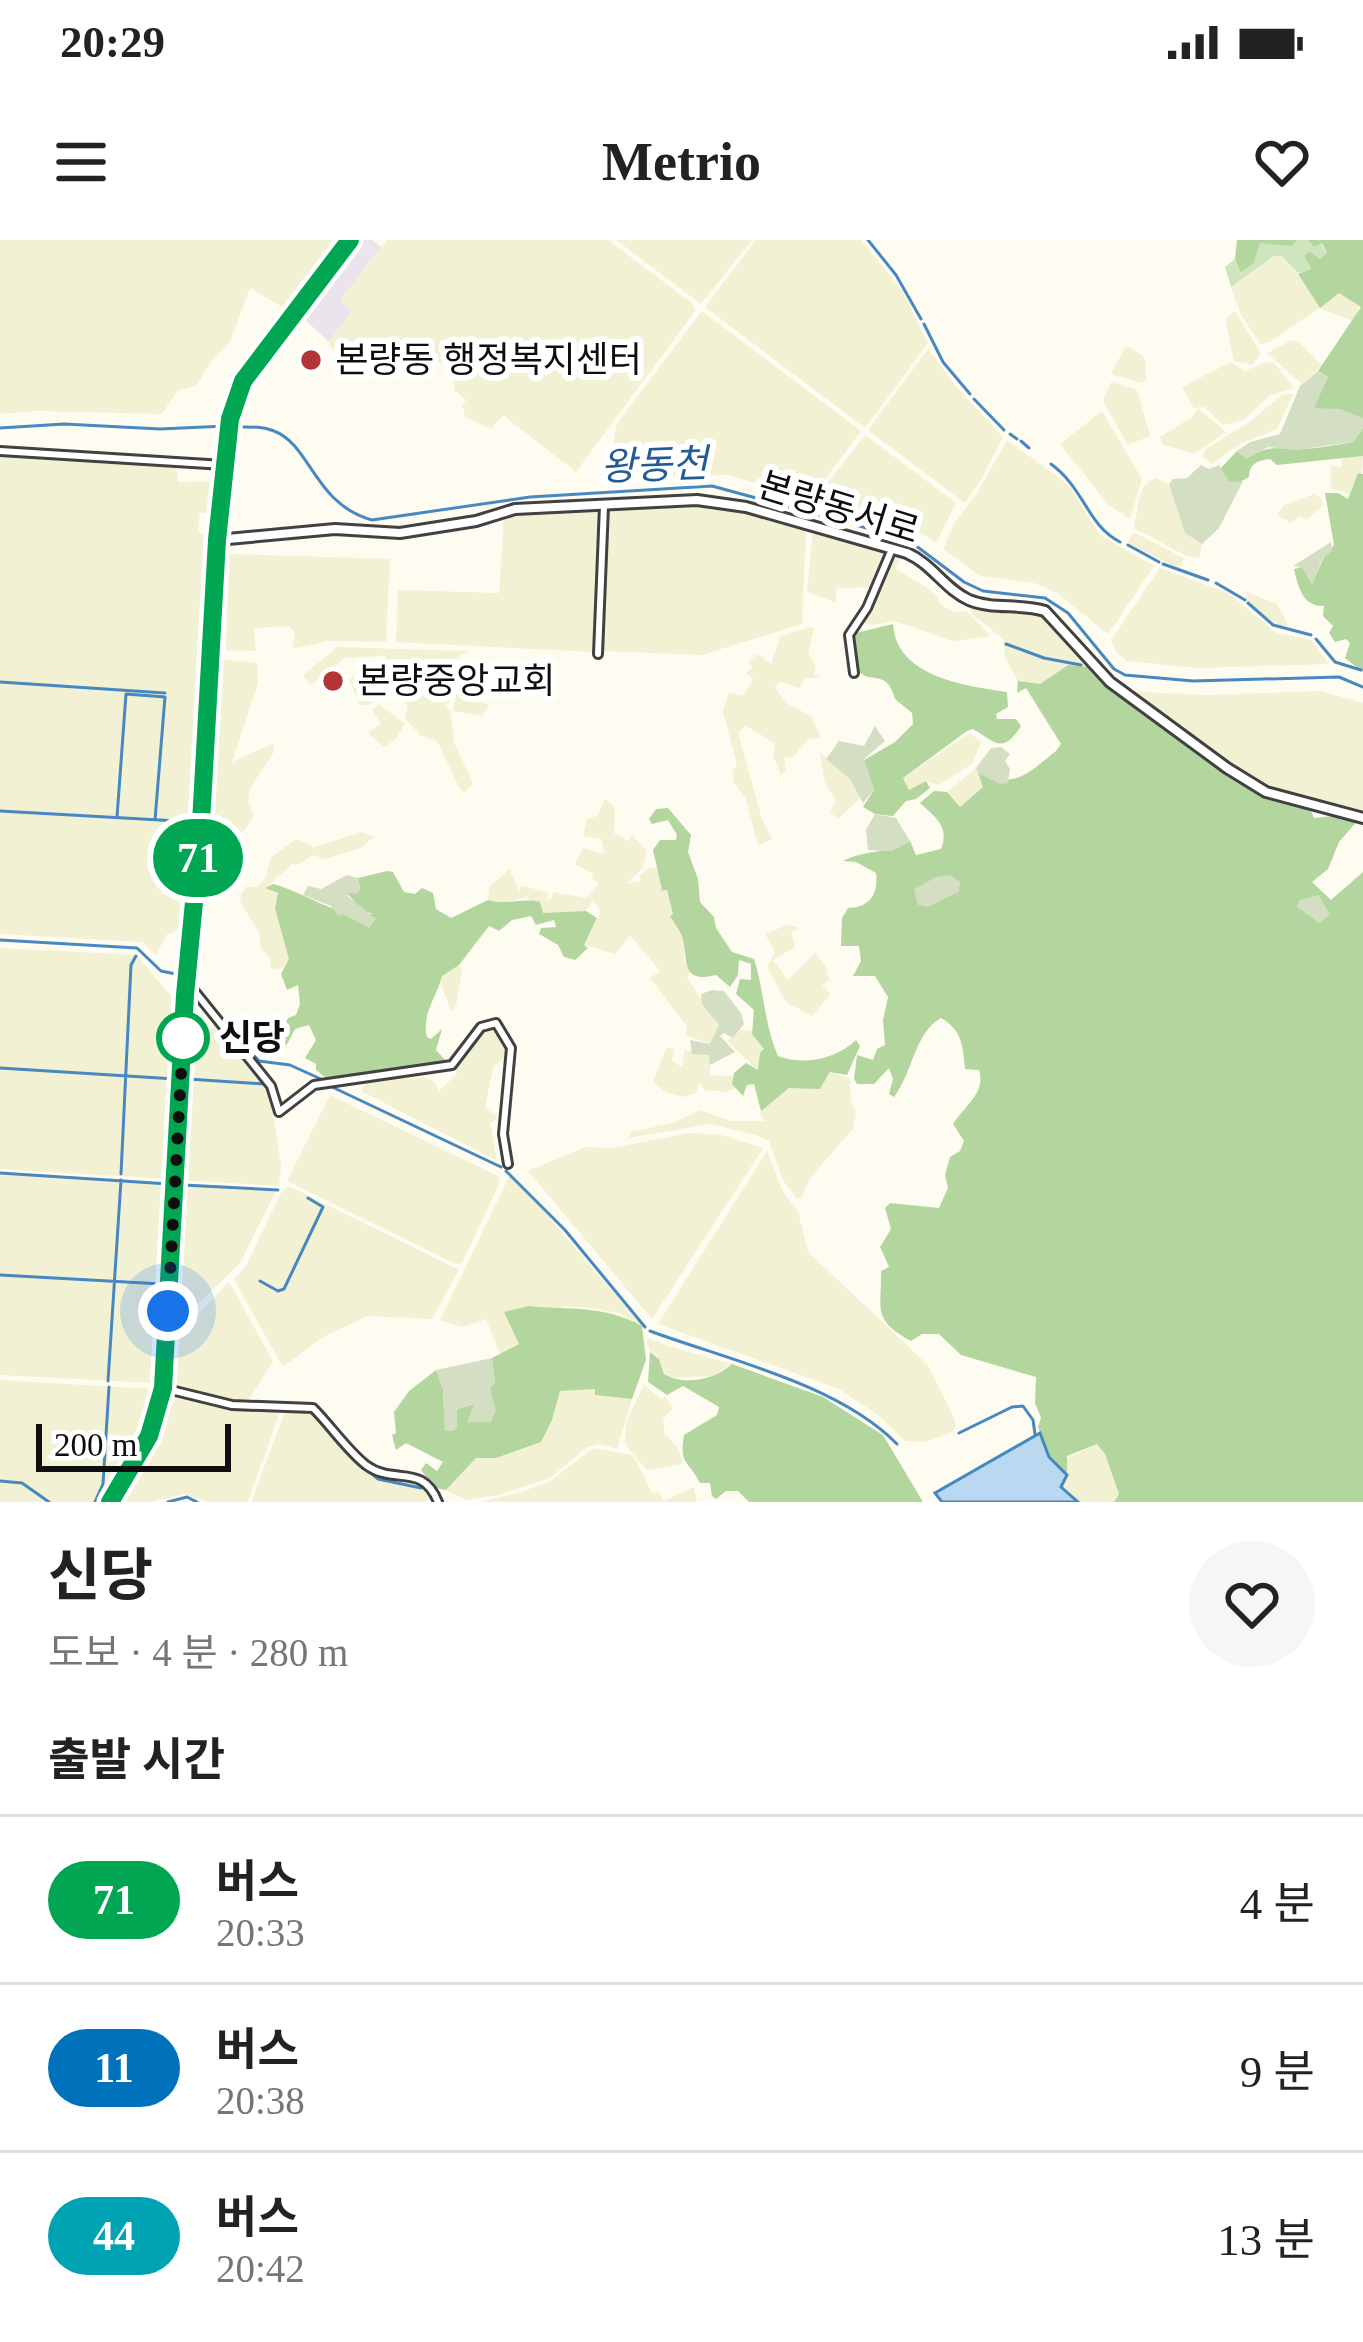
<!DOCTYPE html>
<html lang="ko">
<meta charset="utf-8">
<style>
:root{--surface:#fff;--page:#f6f6f6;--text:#222;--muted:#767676;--line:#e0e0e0}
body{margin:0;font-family:"Times New Roman","Noto Sans KR",serif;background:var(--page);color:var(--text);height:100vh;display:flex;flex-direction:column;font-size:45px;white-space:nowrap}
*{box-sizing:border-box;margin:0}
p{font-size:39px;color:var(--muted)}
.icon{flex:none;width:66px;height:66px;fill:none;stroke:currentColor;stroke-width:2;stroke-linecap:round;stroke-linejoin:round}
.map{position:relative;height:1262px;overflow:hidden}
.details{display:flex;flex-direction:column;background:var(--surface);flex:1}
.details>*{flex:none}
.badge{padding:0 24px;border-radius:39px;font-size:42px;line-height:78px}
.scale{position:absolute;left:36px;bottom:30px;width:195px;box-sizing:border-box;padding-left:12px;border:6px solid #0e0e0e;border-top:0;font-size:33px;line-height:42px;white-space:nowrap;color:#0e0e0e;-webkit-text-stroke:9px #fff;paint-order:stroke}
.you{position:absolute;width:60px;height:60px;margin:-30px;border:9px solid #fff;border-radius:50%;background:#1a73e8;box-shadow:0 0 0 18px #1a73e833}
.map>.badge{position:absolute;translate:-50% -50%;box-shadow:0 0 0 6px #fff}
h2{padding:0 48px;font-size:45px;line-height:108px}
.round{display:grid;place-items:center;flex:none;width:126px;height:126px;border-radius:63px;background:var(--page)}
.summary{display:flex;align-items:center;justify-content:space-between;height:204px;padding:0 48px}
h1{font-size:57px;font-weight:700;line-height:90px}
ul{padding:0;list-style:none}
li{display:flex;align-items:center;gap:36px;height:168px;padding:0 48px;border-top:3px solid var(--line)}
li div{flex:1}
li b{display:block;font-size:45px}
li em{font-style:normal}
li .badge{min-width:132px;font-weight:700;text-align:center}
.status{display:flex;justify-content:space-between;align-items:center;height:84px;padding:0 60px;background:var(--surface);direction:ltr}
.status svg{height:33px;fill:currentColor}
header{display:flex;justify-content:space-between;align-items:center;height:156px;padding:0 48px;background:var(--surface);font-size:54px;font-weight:700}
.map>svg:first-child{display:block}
.industrial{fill:#ece4ec}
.farmland{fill:#f2f1d3}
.green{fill:#cfe5bd}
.forest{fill:#b3d59e}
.cemetery{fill:#d4dec3}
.water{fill:#bad9f1;stroke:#4888c1;stroke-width:3}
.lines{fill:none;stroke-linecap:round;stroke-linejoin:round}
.stream{stroke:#4888c1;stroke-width:3}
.minor-casing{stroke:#414141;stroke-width:12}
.tertiary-casing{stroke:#414141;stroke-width:14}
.secondary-casing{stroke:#303030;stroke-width:15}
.minor{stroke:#fff;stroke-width:6}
.tertiary{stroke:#fff;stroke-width:8}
.secondary{stroke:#f8f5b2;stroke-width:9}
.line-casing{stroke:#fff;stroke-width:27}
.line{stroke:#00a651;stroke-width:18}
.walk{stroke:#0e0e0e;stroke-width:12;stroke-dasharray:0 21.6}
.poi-dot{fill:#b23533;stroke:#fff;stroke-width:4.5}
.stop-dot{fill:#fff;stroke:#00a651;stroke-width:6}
.labels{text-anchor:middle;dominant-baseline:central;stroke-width:12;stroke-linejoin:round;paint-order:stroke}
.poi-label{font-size:36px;fill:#0e0e0e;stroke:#fff;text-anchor:start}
.street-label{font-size:36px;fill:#0e0e0e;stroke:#fff}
.stop-label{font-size:36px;font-weight:bold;fill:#0e0e0e;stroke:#fff;text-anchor:start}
.water-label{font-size:39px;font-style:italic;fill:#235b95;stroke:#fff}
</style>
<div class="status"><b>20:29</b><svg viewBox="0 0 49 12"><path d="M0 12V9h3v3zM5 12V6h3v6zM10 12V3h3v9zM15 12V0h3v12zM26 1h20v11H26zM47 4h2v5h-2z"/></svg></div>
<header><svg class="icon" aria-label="menu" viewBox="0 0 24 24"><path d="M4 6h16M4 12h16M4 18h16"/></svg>Metrio<svg class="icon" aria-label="heart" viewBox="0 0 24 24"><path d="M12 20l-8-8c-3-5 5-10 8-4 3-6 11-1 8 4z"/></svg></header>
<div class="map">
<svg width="1363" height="1262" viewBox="0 0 1363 1262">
<rect width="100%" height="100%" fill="#fefcf1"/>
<path class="industrial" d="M356,0H372L381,7L340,61L352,71L329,102L300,75Z"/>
<path class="farmland" d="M0,0H342L289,71L250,48L230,102L211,121L197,145L177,151L162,174L37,171L0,174Z
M387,0H608L693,64L695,71L576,232L503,175L491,189L466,178L462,166L466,160L454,150L456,121L406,126L380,121L371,124L331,108L329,102L352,72L340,61Z
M616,0H752L701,64Z
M756,0H861L901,49L928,103L865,188L705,67Z
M1274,16H1282L1289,22L1319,66L1339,53L1361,63L1353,81L1319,68L1270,102L1260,104L1240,73L1231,47Z
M702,71L861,191L811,258L727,235L619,238L609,228L617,183Z
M1235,71L1261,113L1252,125L1234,121L1225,79Z
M1292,100L1298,101L1322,125L1302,144L1267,113Z
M1129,107L1145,118L1146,140L1142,143L1111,134L1124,109Z
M928,109L958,149L1003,197L982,238L965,263L868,190Z
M1231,122L1245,131L1266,122L1274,123L1294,148L1270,155L1244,180L1223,185L1204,167L1194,168L1182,147Z
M1111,142L1137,150L1150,196L1128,205L1103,161Z
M1283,154H1293L1277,189L1240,204L1212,224L1202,216L1207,208L1251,181Z
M1198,168L1226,192L1194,214L1162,204L1160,197L1192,177Z
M1102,171L1142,239L1130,279L1108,264L1060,204Z
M865,195L956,263L936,303L915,289L816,258Z
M1007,200L1069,245L1100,295L1154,326L1108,394L1057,353L1034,343L980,336L943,309L955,282L979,250Z
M0,214L176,225L178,242L213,241L212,275L200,272L198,293L212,295L207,452L196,581H184L161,654L189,656L187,687L166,695L156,716L143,702L0,694Z
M1351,215L1363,216L1362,234H1358L1349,254L1331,248V225L1341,228L1343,218Z
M1155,238L1169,244L1185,293L1202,304L1199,318L1186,316L1134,288L1140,254L1145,245Z
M1314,254L1321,258L1323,265L1306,280L1301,276L1289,284L1285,278L1281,279L1278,273L1284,265Z
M696,262L724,265L806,289L802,384L702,415L601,411L607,271Z
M596,271L601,273L594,412L396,402L398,350L499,353L504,279L527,274Z
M813,290L886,310L875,347L837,348L835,362L807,352Z
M1133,292L1184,318L1180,329L1128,303Z
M894,313L903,315L895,328L927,348L939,359V363L953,372L966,371L989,394L987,397L953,401L894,381L874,385L861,383Z
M229,314L390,319L386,402L328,401L292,409L295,392L289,386L254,388L256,411L226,410Z
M1160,328L1228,353L1277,393L1311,400L1329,424L1197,428L1127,421L1117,413L1111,400Z
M1247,352L1277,364L1288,385L1281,387L1265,379L1246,360Z
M976,366L1040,373L1052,380L1090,427L1067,425L1040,444L1018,441L1005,417L1003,399L972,374L970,368Z
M809,387L814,388L808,413L816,426L814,434L820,437L804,439L799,448L780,442L775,447L786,463L811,476L821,498L808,499L793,517L784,518L786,530L781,536L773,515L775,503L746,486L738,493L762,579L772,599L758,606L746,559L734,543L732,532L737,524L723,472L729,452L742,456L751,444L753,439L746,433L752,427L748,422L757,414L771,424L780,397Z
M337,407L468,411L454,420L431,422L389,451L399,448L449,455L450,463L444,464L451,473L454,502L473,544L465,552L460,549L437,501L421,496L405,479L408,465L387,452L369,465H360L349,439L388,423L385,416L345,418L311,445L303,435Z
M219,419L257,423L258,443L232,522L274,503L273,514L250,548L248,561L254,576L225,618L211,612L221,594L208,581Z
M462,421L474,422L470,439L473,458L489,465L482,476L453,471L456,457L452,441Z
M1125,451L1207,455L1321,451L1363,463V576L1267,549Z
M379,464L405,484L395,500L384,507L368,493L381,483L372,470Z
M970,493L981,502L973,523L939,545L926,541L909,550L903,538Z
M820,512L850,539L860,558L839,578L830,573L836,560L825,543Z
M976,528L984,546L959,568L947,552Z
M605,559L615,567L614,593L628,601L632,595L647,611L643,628L626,644L641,641L639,636L650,627L659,629L662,650L666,649L685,706L683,719L691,731L687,738L719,785L711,804L687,796L686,785L650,738L660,731L630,695L615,714L584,705L601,672L593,660L586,671L580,672L543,673L527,657L499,664L488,660L489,647L510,629L519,652L521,645L545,652L549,655L545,660L552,658L553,652L586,658L599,643L592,639L593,634L575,624L583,608L605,614L601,599L583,596L587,579L597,576Z
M363,592L374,597L361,608L324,619L313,615L298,625L292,624L267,647L278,653L275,668L290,719L287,728L271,729L270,717L261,709L259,692L240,662L241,654L247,647H258L266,637L271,617L297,599L313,607Z
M787,685L799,688L791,692L795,707L773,720L788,740L815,713L829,731L826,734L830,739L822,745L831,754L812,776L786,762L767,727L775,712L765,694Z
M0,708L137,715L168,753L179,758L169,939L0,929Z
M459,725L462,732L456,766L451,771L440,742L442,736Z
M220,786L269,847L281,926L279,946L179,940L187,796Z
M493,788L505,808L506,819L494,825L485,867L498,878L490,883L497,921L363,852L362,847L370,841L424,837L434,842L439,851L457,834L455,828L483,791Z
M741,790L753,791L764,806L758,830L727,801Z
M667,807L675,809L672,821L682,827L685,810L710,815V835L733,836L732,844L736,848L725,852L705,850L699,843L696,853L684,857L665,852L653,841Z
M831,832L850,838L851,861L856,873L853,889L810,938L801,959L796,958L783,940L769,901L756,895L710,884L629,898L631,892L673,883L700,870L731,881H765L759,873L779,854L794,846L820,849Z
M330,855L498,936L500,942L462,1023L456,1024L287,941Z
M690,893L722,895L763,908L652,1079L528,931L585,907L613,908Z
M767,911L783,952L798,971L808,1012L928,1125L954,1178L956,1186L952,1192L926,1202L905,1201L878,1175L839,1149L658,1084Z
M0,932L169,943L159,1117L154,1143L0,1135Z
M510,935L522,946L642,1086L619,1073L585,1067H528L517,1097L519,1104L505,1114H500L486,1079L462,1087L440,1080Z
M181,943L277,949L240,1023L173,1088Z
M289,946L459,1030L432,1079L367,1076L323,1097L284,1126L281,1124L234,1039L246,1026L281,953Z
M229,1042L273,1121L247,1162L234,1163L169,1147L167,1143L176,1097Z
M646,1097L667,1106L732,1124L713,1136L667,1138L657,1115L650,1112Z
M0,1140L153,1149L150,1170L132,1213L101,1262H0Z
M644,1144L661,1160L665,1157L673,1167L663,1180L665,1194L678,1208L683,1224L647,1230L625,1204L626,1183Z
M596,1149V1155L632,1159L617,1209L600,1204L587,1207L550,1238L499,1255L466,1260L446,1250L476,1218H496L541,1202L552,1180L559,1151Z
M170,1156L232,1168L281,1169L248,1262H209L185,1254L150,1262H117L157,1195Z
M287,1167L312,1170L372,1232L415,1240L430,1250L426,1262H251Z
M1097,1204L1105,1214L1119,1254L1114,1262H1078L1061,1246L1067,1235L1065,1219Z
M594,1208L633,1215L652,1253L658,1252L664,1261L694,1247L697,1262H479L519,1253L550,1241Z"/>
<path class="green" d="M1298,0H1308L1314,7L1321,3L1327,14L1320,19L1304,14L1311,30L1298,33L1282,16H1274L1231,47L1225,27L1235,19L1241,31L1261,2L1295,3Z"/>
<path class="forest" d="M1237,0H1298L1291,6L1260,3L1253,24L1241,32L1235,19Z
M1308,0H1363V178L1313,168L1328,137L1318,131L1361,67L1339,53L1320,68L1298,34L1311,29L1304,15L1310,12L1320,19L1327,13L1322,3L1314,7Z
M1363,188V216L1277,225L1270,219C1258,220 1249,224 1249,237L1238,243L1229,242L1219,230L1237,211L1247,219C1267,203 1281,210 1304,209C1320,208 1337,205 1353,202Z
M1358,233L1363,234V432L1345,418L1350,403L1346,399L1335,402L1329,393L1333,386L1323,376L1324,366C1303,367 1298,347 1294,329L1302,327L1312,344L1323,319L1334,305L1325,253H1338L1348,259Z
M893,384C896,437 966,446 1007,452L1008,467L996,474L997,479H1016L1021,486C1003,515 995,502 973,489L967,491L903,538L909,550L926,541L930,548L916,559L906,561L893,576L875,574L863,567L874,550L864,520L895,502L913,484L912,473L895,459C887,426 867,447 857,428C852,419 853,404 852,394Z
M1068,425L1090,427L1143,471L1178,492L1204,516L1247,546L1311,571L1314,578L1343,575L1359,579L1339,602L1328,629L1312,642L1331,660L1363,632V1262H1114L1119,1254L1105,1214L1097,1204L1067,1216V1235L1049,1217L1038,1187L1041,1178L1035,1163L1036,1137L961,1115L939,1094H922L911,1101C871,1079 882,1069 881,1031L889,1027L880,1007L891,989L885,968L890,963L939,968L948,948L945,935L950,917L960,911L964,901L953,884C965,865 986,853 979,830L965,829C963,806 962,790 941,778C915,792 912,834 894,857L889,854L893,839L889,828L874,844H857L854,839L857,815L873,820L877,809L885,805L883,780L888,757L875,736H853L861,721L859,706H841L842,678L848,668C869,668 879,654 876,633L856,622L843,621C866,609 889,614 910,601L916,615L941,609C950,586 935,577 920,563L934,551L947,552L960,567L983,547L978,533C1015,548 1025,536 1056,511L1061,504L1026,448L1017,453L1018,441L1040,444Z
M668,568L691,595L688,612L698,639L700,662L714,677L716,688L732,712L754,719C764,749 764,785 778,816C804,826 836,819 856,800L860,806L847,835L830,832L820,849L789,848L761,871L754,844L747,845L743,856L732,844L734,833L746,823L758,830L760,813L764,809L752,794L754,770L736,754L740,739L751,740V724L739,720L738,735L730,747L716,735C677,745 690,714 681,694C678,687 673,682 670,676L673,674L667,650L658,651L662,650L653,610L660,600H676L677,595L668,580L652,584L649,579L656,569Z
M387,631L393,632L404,652L415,654L422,648L433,653L436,669L451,678L488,660C506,666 522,657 540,662L543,673L586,671L597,678L584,705L588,708L575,720L564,717L558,705L539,694L541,688L556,687L554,680L536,685L531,676L512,680L499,691L489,686L459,725L442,736C437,757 421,774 427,797L431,799L442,789L436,810L447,822L326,838L316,830V824L305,818L316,800L309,785L295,789L285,808L278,803L288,778L296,775L300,764L298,745L287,750L281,734L289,719L275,668L278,653L265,648L273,644C310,654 335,678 373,674L362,670L347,653L360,649L358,638Z
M529,1066C570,1070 604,1065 642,1086L646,1120L632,1159L595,1155V1149L560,1151L552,1180L541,1202L496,1218H476L446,1250L435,1248L421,1230L426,1223L437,1231L443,1222L406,1203L396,1210L392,1195L396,1193L394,1172L409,1151L436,1130L443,1149L445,1190L457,1169L475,1164V1170L467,1176L491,1158L490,1147L495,1143L492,1118L519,1104L504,1072Z
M650,1112L659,1119L664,1134C684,1146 715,1140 732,1124L823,1157L883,1195L923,1262H749L738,1251H726L716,1259L712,1256L710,1243H700C688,1219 679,1226 684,1195L717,1175L719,1167L683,1146L667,1155L648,1142Z"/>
<path class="cemetery" d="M1318,131L1328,137L1314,168L1340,169L1363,178V188L1353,202L1297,210L1268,207L1247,219L1237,211L1250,202L1280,194L1300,146Z
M1201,225L1209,229L1219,225L1229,242L1243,241L1219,288L1202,304L1185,293L1169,244L1173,239L1187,238Z
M1331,302L1332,311L1322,319L1312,345L1302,327L1293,326Z
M875,486L885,501L864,519L874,550L863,563L850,539L826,519L839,501L864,506Z
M1001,507L1010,514L1005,521L1010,529L1008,543L1000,544L978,533L976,528L991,508Z
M875,574L896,578L910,601L892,611L868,610L866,590Z
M347,635L358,638L360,649L358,654L347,653L349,657L376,679L369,688L343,674L338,676L331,666L303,655L308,646L321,649Z
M950,635L960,642L959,652L928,667L918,665L914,649L936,637Z
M1319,655L1330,675L1319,683L1297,667L1299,660Z
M712,750L724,751L741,773L744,784L733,798L724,793L720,796L735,812L710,825L709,815L692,814L690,800L710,804L719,785L702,764L701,754Z
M492,1118L495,1143L490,1148L496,1171L491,1182H467L474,1164L457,1169V1187L453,1191H445L443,1149L436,1130Z"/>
<path class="water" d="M1040,1193L1049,1217L1067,1235L1061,1247L1078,1262H942L935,1253Z"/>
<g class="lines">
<path class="stream" d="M868,0L896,35L921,79
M924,84L943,122L970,154
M974,159L1004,190
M235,187C248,187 262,186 274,191C311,205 314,264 372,280L530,257L712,246L907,299L964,342L983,351L1045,358L1068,373L1114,429L1125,435L1193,441L1339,437L1363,447
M0,188L64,184L160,189L226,186
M1010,194L1017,199
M1021,201L1029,208
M1051,224C1085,249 1087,285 1120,302
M1128,305L1159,322
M1163,324L1208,340
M1216,343L1245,360
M1248,363L1273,385L1311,395
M1316,399L1335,422L1361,430
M1006,404L1044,418L1081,425
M0,442L165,453
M0,571L195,582
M117,577L126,454L165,457L155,580
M0,700L137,708L161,731L181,735
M235,795L259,821L290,825L323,840
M0,828L175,839
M188,839L264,844
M330,846L501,927
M506,931L565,990L645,1087
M0,933L169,944
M121,934L131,725L136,716
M183,945L278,950
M0,1035L162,1044
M260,1041L278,1051L284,1049L323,967L308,958
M650,1091C728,1120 838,1144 897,1204
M108,1141L121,940
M250,1169H268
M959,1193L1012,1167L1023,1166L1033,1180L1035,1194
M354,1219L378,1239L421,1248
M0,1241L22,1243L49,1262
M95,1262L103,1244L109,1147
M168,1262L187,1257L197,1262"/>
<defs>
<path id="minor" d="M0,211L224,225
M598,414L604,266
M854,433L849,395L867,368L892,309
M188,743L271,846L279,872L314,845L452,825L481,787L496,783L511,808L503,894L508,924
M163,1148L232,1165L313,1168C331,1186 347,1210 366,1225C394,1246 422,1222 438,1262"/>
<path id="tertiary" d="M217,300L335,289L400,293L476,281L515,269L697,260L746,267L907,313C932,324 945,349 969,360C993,370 1021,363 1045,371L1110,442L1227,528L1266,552L1363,578"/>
<path id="secondary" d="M110,1262L149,1196L163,1148L185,755L210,457L217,300L230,179L243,141L350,0"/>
</defs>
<use href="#minor" class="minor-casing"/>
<use href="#tertiary" class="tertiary-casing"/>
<use href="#secondary" class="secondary-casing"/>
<use href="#minor" class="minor"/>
<use href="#tertiary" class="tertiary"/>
<use href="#secondary" class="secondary"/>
</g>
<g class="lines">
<defs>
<path id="line" d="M110,1262L149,1196L163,1148L185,755L200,600L217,300L230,179L243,141L350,0"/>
</defs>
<use href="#line" class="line-casing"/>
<use href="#line" class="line"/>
<path class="walk" d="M168,1071L183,798"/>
</g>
<g class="poi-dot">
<circle cx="311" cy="120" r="12"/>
<circle cx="333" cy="441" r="12"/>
</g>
<circle class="stop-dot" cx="183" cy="798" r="24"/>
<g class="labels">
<g class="poi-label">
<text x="335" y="120">본량동 행정복지센터</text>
<text x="357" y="441">본량중앙교회</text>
</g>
<g class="street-label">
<text transform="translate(839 268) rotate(17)">본량동서로</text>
</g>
<g class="stop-label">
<text x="219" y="798">신당</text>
</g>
<g class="water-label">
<text transform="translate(654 225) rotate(-2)">왕동천</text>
</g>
</g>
</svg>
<div class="scale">200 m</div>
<div class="you" style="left:168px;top:1071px"></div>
<b class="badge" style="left:198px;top:618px;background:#00a651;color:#fff">71</b>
</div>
<section class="details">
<div class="summary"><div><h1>신당</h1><p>도보 · 4 분 · 280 m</p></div><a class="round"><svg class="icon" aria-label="heart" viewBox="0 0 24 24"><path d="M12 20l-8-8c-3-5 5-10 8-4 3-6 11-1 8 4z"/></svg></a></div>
<h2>출발 시간</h2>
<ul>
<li><span class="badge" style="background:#00a651;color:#fff">71</span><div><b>버스</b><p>20:33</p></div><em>4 분</em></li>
<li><span class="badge" style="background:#0072bc;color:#fff">11</span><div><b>버스</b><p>20:38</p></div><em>9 분</em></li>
<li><span class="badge" style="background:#00a3b4;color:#fff">44</span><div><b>버스</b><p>20:42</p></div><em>13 분</em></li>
</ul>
</section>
